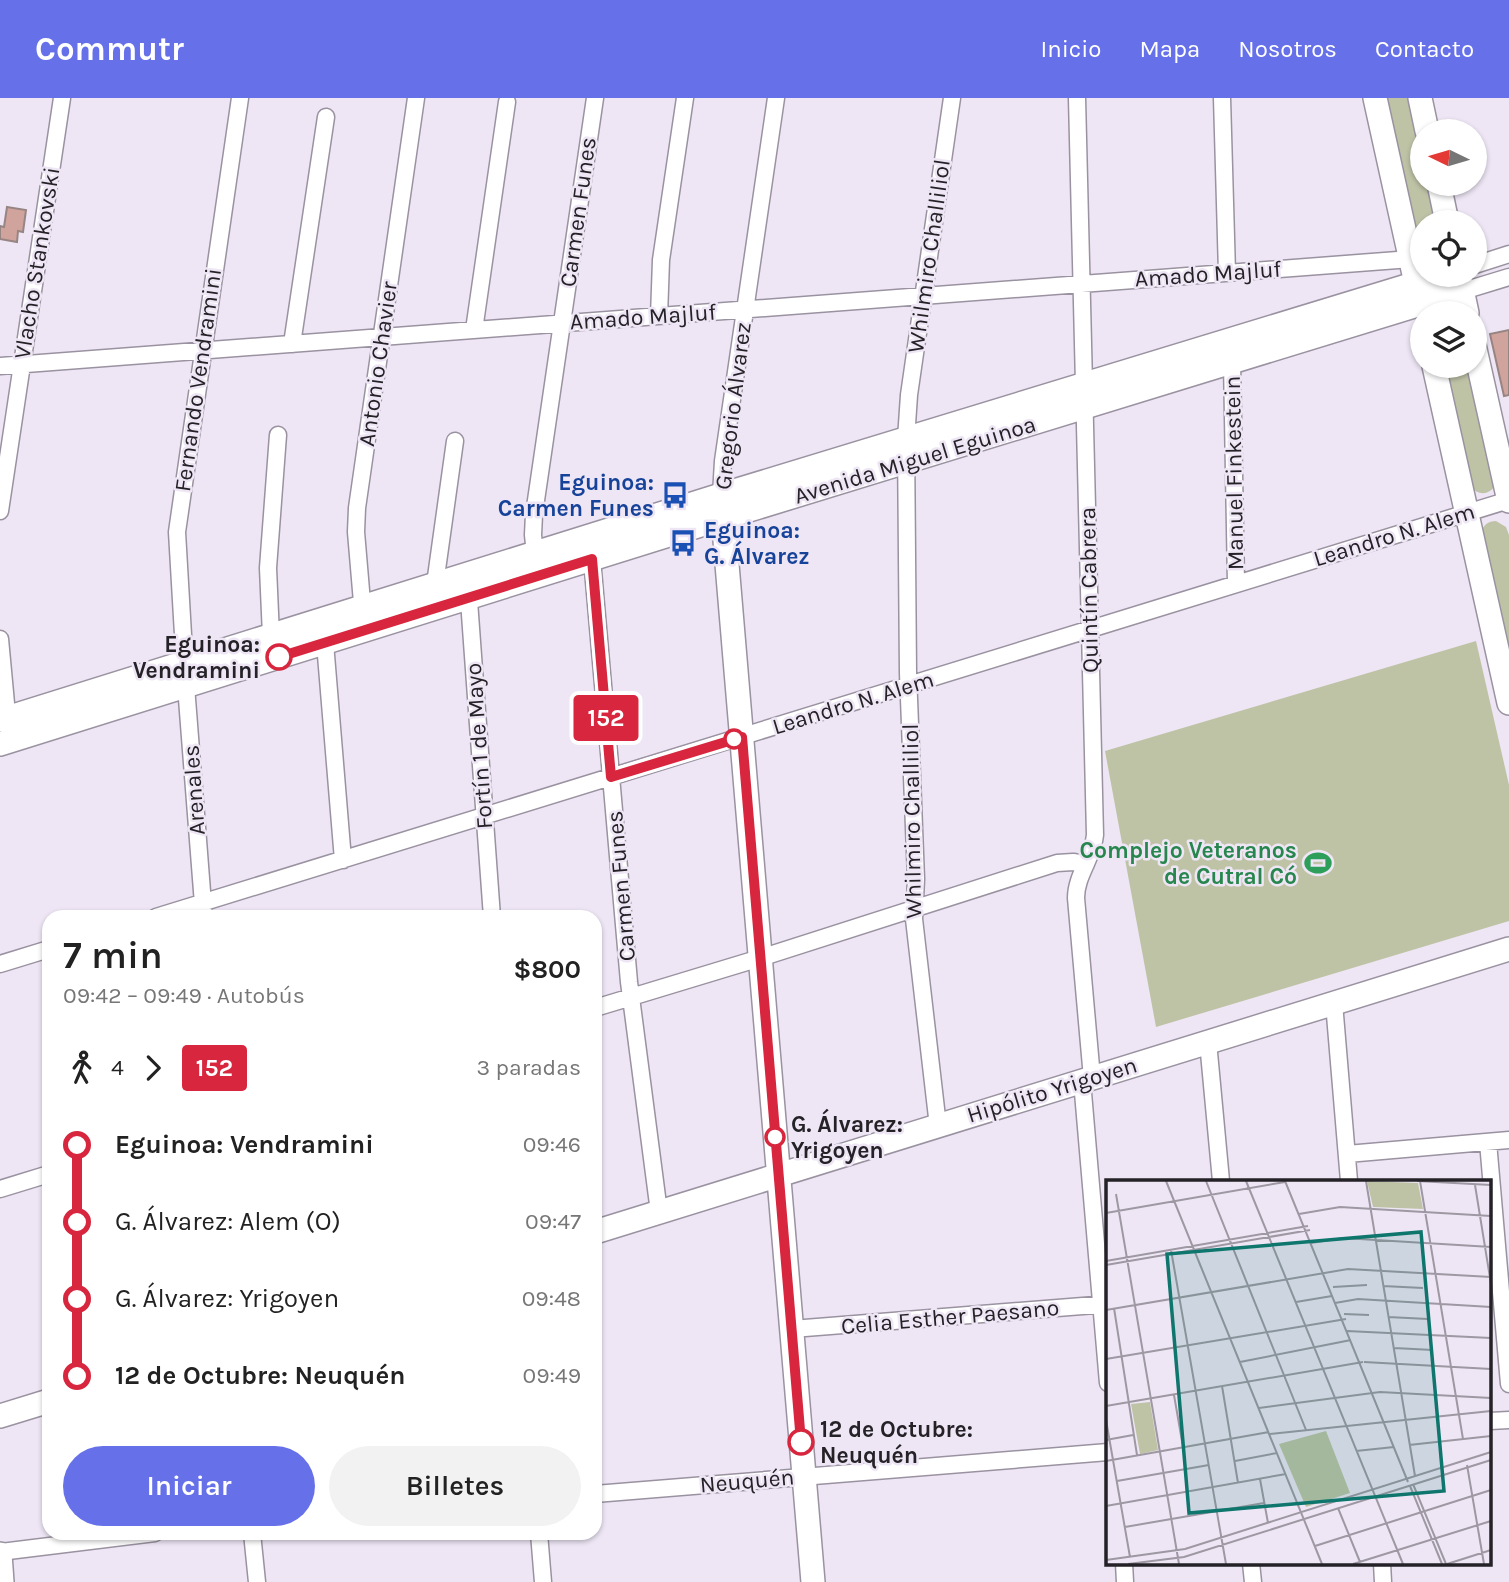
<!DOCTYPE html>
<html lang="es">
<meta charset="utf-8">
<style>
:root{--surface:#fff;--page:#f2f2f2;--text:#222;--muted:#767676;--accent:#6670e9}
body{margin:0;font-family:Karla,sans-serif;background:var(--page);color:var(--text);height:100vh;display:flex;flex-direction:column;font-size:26px;white-space:nowrap}
*{box-sizing:border-box;margin:0}
p{font-size:23px;color:var(--muted)}
.icon{flex:none;width:38px;height:38px;fill:none;stroke:currentColor;stroke-width:2;stroke-linecap:round;stroke-linejoin:round}
.map{position:relative;flex:1;overflow:hidden}
.sheet{position:absolute;left:42px;top:812px;width:560px;height:630px;display:flex;flex-direction:column;background:var(--surface);border-radius:21px;box-shadow:0 2px 5px #0004}
.sheet>*{flex:none}
.badge{padding:0 14px;border-radius:5px;font-size:24px;line-height:46px}
.needle{width:46px;rotate:275deg}
.controls{position:absolute;left:1410px;top:21px;display:grid;gap:14px}
.controls a{display:grid;place-items:center;width:77px;height:77px;border-radius:50%;background:var(--surface);box-shadow:0 2px 5px #0004;font-size:35px}
.map>.badge{position:absolute;translate:-50% -50%;box-shadow:0 0 0 4px #fff}
.legs{display:flex;align-items:center;gap:10px;height:77px;padding:0 21px;font-size:23px}
.legs p{margin-inline-start:auto}
.overview{display:flex;align-items:center;justify-content:space-between;height:119px;padding:0 21px}
h1{font-size:38px;font-weight:600;line-height:52px}
.primary-button{display:flex;gap:14px;margin-top:auto;padding:14px 21px}
.primary-button a{flex:1;height:80px;border-radius:42px;background:var(--accent);color:#fff;font-size:28px;font-weight:600;line-height:80px;text-align:center}
.primary-button a+a{background:var(--page);color:var(--text)}
ul{padding:0 21px;list-style:none}
li{display:flex;align-items:center;gap:24px;height:77px;font-size:26px}
li i{display:grid;place-items:center;width:10px;height:100%;margin:0 9px;background:currentColor}
li i::after{content:'';width:18px;height:18px;margin:-9px;border:5px solid;border-radius:50%;background:var(--surface)}
li p{margin-inline-start:auto}
li:first-child i{background:linear-gradient(#0000 50%,currentColor 0)}
li:last-child i{background:linear-gradient(currentColor 50%,#0000 0)}
header{display:flex;align-items:center;gap:42px;box-sizing:border-box;height:98px;padding:0 35px;background:var(--accent);color:#fff}
header strong{font-size:33px}
nav{display:flex;gap:38px;margin-inline-start:auto;font-size:24px}
.map>svg:first-child{display:block}
.green{fill:#bfc3a6}
.building{fill:#d1a39d;stroke:#978583;stroke-width:2}
.lines{fill:none;stroke-linecap:round;stroke-linejoin:round}
.street-casing{stroke:#9a92a0;stroke-width:19}
.secondary-casing{stroke:#9a92a0;stroke-width:26}
.street{stroke:#fff;stroke-width:16}
.secondary{stroke:#fff;stroke-width:23}
.line-1-casing{stroke:#fff;stroke-width:16}
.line-1{stroke:#d7263d;stroke-width:10}
.stop-1-dot{fill:#fff;stroke:#d7263d;stroke-width:3.5}
.labels{text-anchor:middle;dominant-baseline:central;stroke-width:5;stroke-linejoin:round;paint-order:stroke}
.street-label{font-size:23px;fill:#252227;stroke:#eee6f5}
.transit-label{font-size:23px;font-weight:bold;fill:#164399;stroke:#eee6f5;text-anchor:end}
.stop-label{font-size:23px;font-weight:bold;fill:#252227;stroke:#eee6f5;text-anchor:start}
.leisure-label{font-size:23px;font-weight:bold;fill:#27864d;stroke:#eee6f5;text-anchor:end}
.inset-road{fill:none;stroke:#9e98a3;stroke-width:2}
.view{fill:#0f766e;fill-opacity:0.15;stroke:#0f766e;stroke-width:3.5}
.inset-edge{fill:none;stroke:#252227;stroke-width:3.5}
</style>
<header>
<strong>Commutr</strong>
<nav><a>Inicio</a><a>Mapa</a><a>Nosotros</a><a>Contacto</a></nav>
</header>
<div class="map">
<svg width="1509" height="1484" viewBox="0 0 1509 1484">
<rect width="100%" height="100%" fill="#eee6f5"/>
<path class="green" d="M1383,0H1412L1423,47V86H1431L1440,124H1423V161L1419,158Z
M1443,268H1471L1496,387C1489,397 1479,398 1471,389Z
M1496,423L1506,429L1509,437V577L1481,435C1483,427 1488,423 1496,423Z
M1476,543L1509,687V823L1156,929L1105,653Z"/>
<path class="building" d="M7,109L26,112L23,134L18,133L17,144L0,141V128L4,129Z
M1509,232V297L1504,298L1490,236Z"/>
<g class="lines">
<defs>
<path id="street" d="M1077,0L1095,737C1093,760 1076,777 1076,800L1092,980
M1222,0L1227,175
M1475,167L1509,156
M1463,193L1509,179
M659,218L661,162L685,0
M474,232L507,4
M292,246L326,19
M1232,264L1236,486
M0,268L1411,161
M721,397L723,363L776,0
M0,413L62,0
M592,461L629,884L659,1114
M536,465L533,437L534,416L595,0
M435,486L455,343
M468,489L492,819
M363,516L356,434L357,410L416,0
M271,538L268,470L278,337
M0,541L8,627
M325,545L343,762
M156,819L1509,402
M204,819L186,588L177,434L240,0
M0,866L49,851
M1334,905L1349,1083
M595,910L760,860L1057,765L1073,764L1086,766
M1208,944L1221,1083
M1082,983L1108,1285
M938,1028L914,821L916,781L908,575L906,341L909,297L952,0
M1488,1044L1509,1286
M1347,1056L1509,1042
M0,1091L49,1076
M792,1231L1108,1206
M1490,1323L1509,1322
M595,1396L1108,1354
M252,1435L257,1484
M539,1435L543,1484
M0,1454L155,1435
M1124,1465L1125,1484
M1251,1465L1253,1484
M1382,1465L1383,1484"/>
<path id="secondary" d="M1375,0L1419,199
M1420,0L1427,33
M1439,86L1447,124
M1459,177L1467,215
M1475,251L1509,403
M1434,268L1509,605
M722,407L813,1484
M0,622L721,397L1443,177
M0,646L723,420L1463,193
M595,1134L1509,851
M0,1318L49,1303
M0,1456L2,1484"/>
</defs>
<use href="#street" class="street-casing"/>
<use href="#secondary" class="secondary-casing"/>
<use href="#street" class="street"/>
<use href="#secondary" class="secondary"/>
</g>
<g class="lines">
<defs>
<path id="line-1" d="M279,559L592,461L611,679L742,639L801,1344"/>
</defs>
<use href="#line-1" class="line-1-casing"/>
<use href="#line-1" class="line-1"/>
</g>
<defs>
<symbol id="bus-bare" viewBox="-9 -9 18 18"><path d="M-5-6H5V4H4V6H2V4H-2V6H-4V4H-5ZM-3.5-4V0h7V-4ZM-3.5 1.2v1.5H-2V1.2ZM2 1.2v1.5H3.5V1.2Z" fill="#1a4fb4" stroke="#eee6f5" stroke-width="2.5" paint-order="stroke"/></symbol>
<symbol id="stadium-bare" viewBox="-9 -9 18 18"><path d="M0-5a6.5 5 0 1 0 0 10a6.5 5 0 1 0 0-10ZM-3.5-1.8h7v3.6h-7Z" fill="#2e9e5b" stroke="#eee6f5" stroke-width="2.5" paint-order="stroke"/></symbol>
</defs>
<g fill-rule="evenodd">
<use href="#bus-bare" x="656" y="378" width="38" height="38"/>
<use href="#bus-bare" x="664" y="426" width="38" height="38"/>
<use href="#stadium-bare" x="1299" y="746" width="38" height="38"/>
</g>
<g class="stop-1-dot">
<circle cx="279" cy="559" r="12"/>
<circle cx="734" cy="641" r="9"/>
<circle cx="775" cy="1039" r="9"/>
<circle cx="801" cy="1344" r="12"/>
</g>
<g class="labels">
<g class="street-label">
<text transform="translate(578 114) rotate(-82)">Carmen Funes</text>
<text transform="translate(929 158) rotate(-82)">Whilmiro Challiliol</text>
<text transform="translate(37 165) rotate(-81)">Vlacho Stankovski</text>
<text transform="translate(1208 176) rotate(-4)">Amado Majluf</text>
<text transform="translate(643 219) rotate(-4)">Amado Majluf</text>
<text transform="translate(378 266) rotate(-82)">Antonio Chavier</text>
<text transform="translate(198 282) rotate(-82)">Fernando Vendramini</text>
<text transform="translate(733 308) rotate(-83)">Gregorio Álvarez</text>
<text transform="translate(915 362) rotate(-17)">Avenida Miguel Eguinoa</text>
<text transform="translate(1234 375) rotate(-91)">Manuel Finkestein</text>
<text transform="translate(1394 437) rotate(-17)">Leandro N. Alem</text>
<text transform="translate(1089 492) rotate(-91)">Quintín Cabrera</text>
<text transform="translate(853 605) rotate(-17)">Leandro N. Alem</text>
<text transform="translate(479 648) rotate(-94)">Fortín 1 de Mayo</text>
<text transform="translate(194 692) rotate(-94)">Arenales</text>
<text transform="translate(912 723) rotate(-91)">Whilmiro Challiliol</text>
<text transform="translate(621 788) rotate(-95)">Carmen Funes</text>
<text transform="translate(1052 992) rotate(-17)">Hipólito Yrigoyen</text>
<text transform="translate(950 1219) rotate(-5)">Celia Esther Paesano</text>
<text transform="translate(747 1383) rotate(-5)">Neuquén</text>
</g>
<g class="transit-label">
<text x="654" y="384">Eguinoa:<tspan x="654" dy="26">Carmen Funes</tspan></text>
<text x="704" y="432" text-anchor="start">Eguinoa:<tspan x="704" dy="26">G. Álvarez</tspan></text>
</g>
<g class="stop-label">
<text x="260" y="546" text-anchor="end">Eguinoa:<tspan x="260" dy="26">Vendramini</tspan></text>
<text x="791" y="1026">G. Álvarez:<tspan x="791" dy="26">Yrigoyen</tspan></text>
<text x="820" y="1331">12 de Octubre:<tspan x="820" dy="26">Neuquén</tspan></text>
</g>
<g class="leisure-label">
<text x="1297" y="752">Complejo Veteranos<tspan x="1297" dy="26">de Cutral Có</tspan></text>
</g>
</g>
<g transform="translate(1106 1082)">
<rect width="385" height="385" fill="#eee6f5"/>
<path d="M261,1L312,3L317,29L267,27ZM44,222L52,270L34,274L25,224ZM220,251L244,313L200,327L173,264Z" fill="#bfc3a6"/>
<path class="inset-road" d="M60,1L216,384M100,1L200,250M140,1L297,384M179,1L302,302M260,1L309,296M311,1L385,5M314,1L357,259M369,5L385,104M10,14L73,384M0,33L179,2M193,34L234,27L385,36M205,63L237,58L385,67M65,70L120,384M0,81L202,46M0,85L204,50M277,106L317,108M227,107L261,105M190,122L226,116M229,123L252,119L385,127M8,128L31,275M0,130L242,89L385,97M238,134L263,135M282,137L322,139M241,151L385,158M288,168L327,170M0,179L240,139M134,182L245,160M258,182L385,189M116,206L132,303M68,215L77,267M0,226L257,182M153,228L274,212L385,218M0,240L24,377M163,254L385,231M0,260L27,255M303,265L385,256M250,271L288,267M0,281L163,252M129,281L171,273M361,285L378,384M154,299L162,343M11,301L103,285M307,304L340,384M304,306L336,384M0,326L180,294M232,328L254,382M19,347L158,323M209,366L385,310M0,380L79,369L385,272M22,384L78,377L385,280M247,384L385,341M341,384L385,370"/>
<path class="view" d="M315,52L338,311L83,333L61,74Z"/>
<rect width="385" height="385" class="inset-edge"/>
</g>
</svg>
<div class="controls">
<a><svg class="needle" viewBox="-14 -14 28 28"><path d="M0-13l5 13h-10z" fill="#e53935"/><path d="M0 13l5-13h-10z" fill="#767676"/></svg></a>
<a><svg class="icon" aria-label="locate" viewBox="0 0 24 24"><circle cx="12" cy="12" r="6"/><path d="M12 2v4M12 18v4M2 12h4M18 12h4"/></svg></a>
<a><svg class="icon" aria-label="layers" viewBox="0 0 24 24"><path d="M12 4l9 5-9 5-9-5zM3 14l9 5 9-5"/></svg></a>
</div>
<b class="badge" style="left:606px;top:620px;background:#d7263d;color:#fff">152</b>
<section class="sheet">
<div class="overview"><div><h1>7 min</h1><p>09:42 – 09:49 · Autobús</p></div><b>$800</b></div>
<div class="legs"><svg class="icon" aria-label="walk" viewBox="0 0 24 24"><circle cx="13" cy="4" r="2"/><path d="M13 8l-2 6 4 7M11 14l-3 7M7 12l3-4h3l4 4"/></svg>4<svg class="icon" aria-label="forward" viewBox="0 0 24 24"><path d="M9 5l7 7-7 7"/></svg><b class="badge" style="background:#d7263d;color:#fff">152</b><p>3 paradas</p></div>
<ul>
<li><i style="color:#d7263d"></i><b>Eguinoa: Vendramini</b><p>09:46</p></li>
<li><i style="color:#d7263d"></i><span>G. Álvarez: Alem (O)</span><p>09:47</p></li>
<li><i style="color:#d7263d"></i><span>G. Álvarez: Yrigoyen</span><p>09:48</p></li>
<li><i style="color:#d7263d"></i><b>12 de Octubre: Neuquén</b><p>09:49</p></li>
</ul>
<div class="primary-button"><a>Iniciar</a><a>Billetes</a></div>
</section>
</div>
